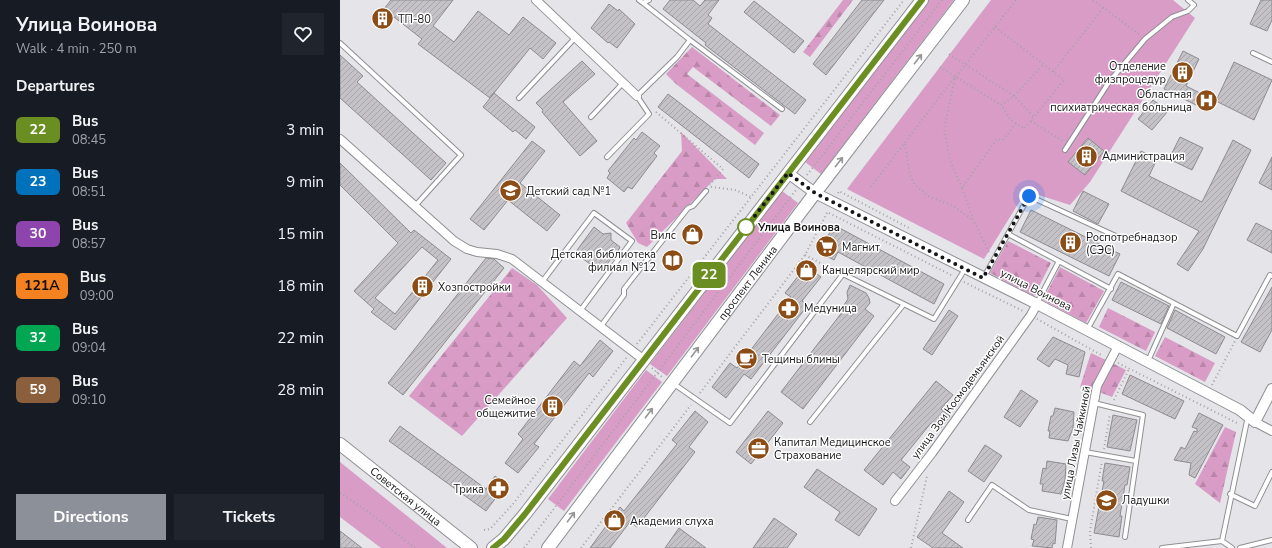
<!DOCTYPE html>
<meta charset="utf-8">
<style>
:root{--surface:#171b24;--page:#20242c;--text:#f1f3f6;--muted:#9ea1a6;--accent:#8c9099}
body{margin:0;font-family:"Nunito Sans",sans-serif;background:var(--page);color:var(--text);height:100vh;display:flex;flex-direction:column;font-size:15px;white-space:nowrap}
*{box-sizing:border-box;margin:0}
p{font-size:13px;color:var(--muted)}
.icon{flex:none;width:22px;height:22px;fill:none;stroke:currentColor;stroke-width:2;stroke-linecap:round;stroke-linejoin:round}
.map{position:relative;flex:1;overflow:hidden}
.panel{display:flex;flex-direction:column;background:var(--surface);width:340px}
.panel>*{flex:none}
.badge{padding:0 8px;border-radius:6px;font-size:14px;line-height:26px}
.you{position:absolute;width:20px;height:20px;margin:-10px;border:3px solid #fff;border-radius:50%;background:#1a73e8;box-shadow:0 0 0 6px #1a73e833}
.map>.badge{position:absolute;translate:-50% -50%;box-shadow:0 0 0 2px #fff}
h2{padding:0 16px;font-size:15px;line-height:36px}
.round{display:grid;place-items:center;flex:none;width:42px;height:42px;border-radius:0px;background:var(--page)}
.head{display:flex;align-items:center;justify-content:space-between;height:68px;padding:0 16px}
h1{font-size:19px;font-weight:700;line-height:30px}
.action{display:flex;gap:8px;margin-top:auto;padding:8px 16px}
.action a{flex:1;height:46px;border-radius:0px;background:var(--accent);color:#fff;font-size:16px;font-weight:700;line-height:46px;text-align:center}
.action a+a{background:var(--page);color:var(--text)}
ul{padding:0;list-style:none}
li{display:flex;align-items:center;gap:12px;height:52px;padding:0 16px}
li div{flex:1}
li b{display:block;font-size:15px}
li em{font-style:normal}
li .badge{min-width:44px;font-weight:700;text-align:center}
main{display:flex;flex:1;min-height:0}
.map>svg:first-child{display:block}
.forest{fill:url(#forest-firs)}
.green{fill:#d99cc7}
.building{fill:url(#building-hatch);stroke:#8d8b8f;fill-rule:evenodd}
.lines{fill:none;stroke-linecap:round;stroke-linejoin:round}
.service-casing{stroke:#8f9094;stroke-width:6}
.minor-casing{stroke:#8f9094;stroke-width:10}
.tertiary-casing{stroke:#8f9094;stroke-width:12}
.secondary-casing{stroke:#8f9094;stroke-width:14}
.path{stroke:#a3a3a7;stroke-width:2;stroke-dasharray:1 3;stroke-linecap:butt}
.service{stroke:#fff;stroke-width:4}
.minor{stroke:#fff;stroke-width:8}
.tertiary{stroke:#fff;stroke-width:10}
.secondary{stroke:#fff;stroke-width:12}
.oneway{stroke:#969697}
.line-casing{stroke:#fff;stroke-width:9}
.line{stroke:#6b8e23;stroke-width:6}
.walk{stroke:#151517;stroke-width:4;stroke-dasharray:0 7.2}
.stop-dot{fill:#fff;stroke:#6b8e23;stroke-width:2}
.labels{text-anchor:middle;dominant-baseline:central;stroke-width:3;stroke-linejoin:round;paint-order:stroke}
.poi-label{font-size:11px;fill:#151517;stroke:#fff;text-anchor:start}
.stop-label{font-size:11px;font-weight:bold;fill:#151517;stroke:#fff;text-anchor:start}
.street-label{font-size:11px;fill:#151517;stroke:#fff}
</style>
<main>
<section class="panel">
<div class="head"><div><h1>Улица Воинова</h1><p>Walk · 4 min · 250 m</p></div><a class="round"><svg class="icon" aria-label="heart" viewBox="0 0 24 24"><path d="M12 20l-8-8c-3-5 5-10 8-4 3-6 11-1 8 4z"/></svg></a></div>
<h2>Departures</h2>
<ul>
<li><span class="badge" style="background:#6b8e23;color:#fff">22</span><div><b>Bus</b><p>08:45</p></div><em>3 min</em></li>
<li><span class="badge" style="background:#0072bc;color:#fff">23</span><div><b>Bus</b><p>08:51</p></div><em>9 min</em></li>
<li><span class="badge" style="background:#8e44ad;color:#fff">30</span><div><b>Bus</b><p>08:57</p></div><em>15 min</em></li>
<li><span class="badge" style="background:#f58220;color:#111">121А</span><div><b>Bus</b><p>09:00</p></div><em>18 min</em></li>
<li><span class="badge" style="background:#00a651;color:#fff">32</span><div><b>Bus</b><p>09:04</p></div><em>22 min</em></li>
<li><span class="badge" style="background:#8b5e3c;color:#fff">59</span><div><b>Bus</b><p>09:10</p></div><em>28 min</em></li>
</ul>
<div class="action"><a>Directions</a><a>Tickets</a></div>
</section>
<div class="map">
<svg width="932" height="548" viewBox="0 0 932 548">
<defs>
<pattern id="forest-firs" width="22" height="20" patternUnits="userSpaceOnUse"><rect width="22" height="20" fill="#d99cc7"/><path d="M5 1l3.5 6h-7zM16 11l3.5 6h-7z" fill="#b986aa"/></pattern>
<pattern id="building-hatch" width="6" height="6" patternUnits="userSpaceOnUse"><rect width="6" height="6" fill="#c5c2c7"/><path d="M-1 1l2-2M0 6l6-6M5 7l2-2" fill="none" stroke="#a8a6aa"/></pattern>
</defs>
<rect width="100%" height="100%" fill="#e4e4e9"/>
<path class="forest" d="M503,0H513L470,57L463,52Z
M352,47L440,115L431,126L353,67L347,74L424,133L415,145L336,84L326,74Z
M341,132L387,179H375L307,247L298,243L286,223L342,151Z
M668,241L711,263L694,296L650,273Z
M720,267L764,291L746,323L703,300Z
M172,268L197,285L227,318L122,436L69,396Z
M768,308L815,332L806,351L759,327Z
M825,337L875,363L865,382L815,356Z
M751,353L766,360L752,391L740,387Z
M772,363L786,370L772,397L759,392Z
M885,427L896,432L880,503L855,484Z"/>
<path class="green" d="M588,0H614L481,174L465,162Z
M651,0H833L855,18L750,182L730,205L686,191L644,259L507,189Z
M442,191L458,203L327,376L310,364Z
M306,370L322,382L224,511L208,499Z
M0,462L107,548H41L0,517Z"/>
<path class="building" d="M51,0H113L93,26L114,42L138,11L169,35L183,17L216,43L203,59L190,48L150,98L78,44L82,39L54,17L46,27L36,19Z
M330,0H353L360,6L365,0H379L368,15L372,18L368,24L466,100L455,114L365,45L366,43L323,9Z
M522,0H544L486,75L473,64Z
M921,0H932V20L927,31L910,24Z
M414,1L464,41L454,53L404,12Z
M269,4L278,11L279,9L295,24L277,48L269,42L268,43L251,28Z
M843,51L859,59L846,86L864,95L858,106L824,89Z
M0,55L23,76L17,82L106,163L91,180L0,98Z
M242,61L255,74L223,102L257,141L240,156L202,112L203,110L196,103Z
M894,62L932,80L914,120L876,101Z
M154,93L195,127L186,139L175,130L173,132L143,107Z
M328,94L419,164L409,178L318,107Z
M813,100L828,111L812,130L798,119Z
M302,132L320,146L314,153L317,156L292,189L288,187L284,192L267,178L270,173L268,171L294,138L296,140Z
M840,137L863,148L852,170L829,159Z
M748,138L764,151L745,175L728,162Z
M893,140L911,150L863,249L848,271L837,264L859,231L781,191L801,151L817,159L809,176L862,202Z
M192,141L205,151L180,183L220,215L207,231L168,200L144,230L130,219Z
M932,157V190L919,183Z
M0,163L71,233L74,230L111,259L55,330L31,312L34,309L14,291L58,243L0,185ZM82,247L98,260L55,314L35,298Z
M743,191L769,204L758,224L733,211Z
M691,210L780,254L769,276L680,232Z
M916,223L932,231V253L907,240Z
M494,225L604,284L594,304L498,252L494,260L479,252Z
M254,227L263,234L271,233V240L280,247L274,259H271L261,272L235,253Z
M146,258L154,259L164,268L63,395L48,383Z
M466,266L481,277L462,301L468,305L411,379L404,374L386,398L372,387L390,363L397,368L451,297L445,293Z
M781,282L829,306L821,324L772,300Z
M510,285L526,293L529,298L530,303L525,309L534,316L463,409L441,392L503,311L502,308L508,299L507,292Z
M932,287V330L920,352L901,342Z
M609,310L618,316L592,355L583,349Z
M835,310L885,337L876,354L827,328Z
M713,337L745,352L739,377L726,374L728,365L715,359L709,367L697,359Z
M260,340L273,351L253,377L249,373L194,444L199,447L178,473L165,463L183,439L178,434L234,361L240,366Z
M790,375L844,401L835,419L782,394Z
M596,381L613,395L601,409L610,416L599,430L591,423L561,460L570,467L561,479L553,472L543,485L524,470Z
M681,390L698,401L680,427L664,417Z
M715,408L734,412L733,428L728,441L709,438L710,431H708L711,416H713Z
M355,411L368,422L349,447L355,452L297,527L290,522L270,548H250L280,507L284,511L337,444L332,440Z
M428,411L443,423L411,464L396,452Z
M859,413L883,425L855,478L849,475L851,463L834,460L841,447L845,449L854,431L857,432V429L852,427Z
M773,415L797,420L790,451L767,447Z
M60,426L146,489L155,476L166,484L146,511L49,441Z
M645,445L662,456L644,482L628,471Z
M707,461L726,464L725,480L721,494L702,491L703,484H700L703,468L706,469Z
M765,463L790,467L787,485H785L780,516H782L779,537L754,533L764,481H762Z
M477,469L537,509L519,536L495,520L500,512L464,487Z
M609,491L624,502L602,533L623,548H593L577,537Z
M698,517L717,520L715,544L713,543L712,548L692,546L694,540L691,539L694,524L696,525Z
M434,518L457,534L447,548H413Z
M339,528L366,548H325Z
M0,531L22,548H0Z"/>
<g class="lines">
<defs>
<path id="service" d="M299,0L303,3L309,0
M350,40L442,109
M0,43L121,155L75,206
M913,53L932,62
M179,98L235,38
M251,117L283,83
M725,150L769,82L805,39L832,17L848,11L854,5L848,0
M267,157L309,114L297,96L337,57L350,40L303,3
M668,234L689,196L780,238
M644,277L668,234L771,289
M202,282L254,213L292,241L240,311
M697,303L719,261
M261,326L284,295V289L348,208L353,206L366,191
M747,330L778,274L897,336L930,275L932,276
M808,361L834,303
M334,384L390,423L503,274L594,319L625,269
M754,403L803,415L785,537
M470,422L564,304
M745,452L796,461
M890,494L915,506L932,472
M628,520L652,485L689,510L732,519
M882,541L908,416
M822,548L882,541L892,548
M900,548L932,540"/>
<path id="minor" d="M196,0L297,96
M0,139L114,241L127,249L137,252L157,254L172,259L304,360
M915,422L932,431
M555,501L592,453L691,315L697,304
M727,548L757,386L778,346"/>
<path id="tertiary" d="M448,173L475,193L697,304L900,410L915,422L932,389"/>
<g id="secondary">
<path id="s1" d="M0,444L131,548"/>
<path d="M153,548L164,539L185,514L582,0"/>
<path id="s2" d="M208,548L475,193L623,0"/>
</g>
</defs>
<use href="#service" class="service-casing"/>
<use href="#minor" class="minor-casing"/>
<use href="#tertiary" class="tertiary-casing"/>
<use href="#secondary" class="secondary-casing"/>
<path class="path" d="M753,0L800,35
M655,27L724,80L684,129L670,119L661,105
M609,54L674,96L694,117
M600,67L661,105L674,96L703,65
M713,72L763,8
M316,112L383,169L370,185
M691,121L724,142
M565,144L570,175L575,185L588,196L613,206L633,220
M467,175L602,0
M371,187L395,190L411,197
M531,187L614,78
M622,188L610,161L604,129L615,78L676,0
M498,193L499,191L569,228
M489,213L613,276
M649,252L634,221L622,188L657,139L663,140L676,123
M465,255L496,271
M624,282L683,311
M697,319L763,356
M297,344L564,0
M778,363L899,424
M312,368L322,377
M872,385L895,341
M360,393L465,255L488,211
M774,400L789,369
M764,449L770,414
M0,493L26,510L75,548
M144,530L150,529L173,504L287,357
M184,548L456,190
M241,548L351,405
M571,548L587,476
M751,548L750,531L762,461"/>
<use href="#service" class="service"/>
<use href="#minor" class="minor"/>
<use href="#tertiary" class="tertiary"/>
<use href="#secondary" class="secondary"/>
</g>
<defs><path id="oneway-shaft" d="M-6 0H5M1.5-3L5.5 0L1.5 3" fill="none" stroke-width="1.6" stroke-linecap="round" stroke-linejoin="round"/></defs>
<g class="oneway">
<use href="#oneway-shaft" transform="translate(578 59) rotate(-52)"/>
<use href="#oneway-shaft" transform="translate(499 162) rotate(-52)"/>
<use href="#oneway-shaft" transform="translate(355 352) rotate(-53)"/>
<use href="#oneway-shaft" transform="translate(309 413) rotate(-53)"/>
<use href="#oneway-shaft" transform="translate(231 517) rotate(-53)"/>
</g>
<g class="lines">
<defs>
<path id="line" d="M153,548L164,539L185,514L582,0"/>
</defs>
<use href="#line" class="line-casing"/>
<use href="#line" class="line"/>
<path class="walk" d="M406,227L404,230L448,173L475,193L643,278L689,196"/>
</g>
<defs>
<symbol id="building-disc" viewBox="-11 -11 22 22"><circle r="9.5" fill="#8c4c15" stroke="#fff"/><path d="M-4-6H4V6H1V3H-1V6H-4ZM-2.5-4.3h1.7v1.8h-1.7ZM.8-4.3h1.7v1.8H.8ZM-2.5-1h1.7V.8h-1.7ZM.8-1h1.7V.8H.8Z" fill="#fff"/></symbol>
<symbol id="hospital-disc" viewBox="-11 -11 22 22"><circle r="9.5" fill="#8c4c15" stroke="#fff"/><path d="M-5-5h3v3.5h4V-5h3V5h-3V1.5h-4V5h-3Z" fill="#fff"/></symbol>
<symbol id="school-disc" viewBox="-11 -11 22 22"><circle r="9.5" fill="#8c4c15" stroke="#fff"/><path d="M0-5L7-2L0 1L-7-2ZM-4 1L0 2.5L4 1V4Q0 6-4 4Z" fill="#fff"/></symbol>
<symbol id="shop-disc" viewBox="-11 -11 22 22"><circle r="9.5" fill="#8c4c15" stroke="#fff"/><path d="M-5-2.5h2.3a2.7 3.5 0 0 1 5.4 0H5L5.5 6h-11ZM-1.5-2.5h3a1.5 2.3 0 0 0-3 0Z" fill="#fff"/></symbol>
<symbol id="supermarket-disc" viewBox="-11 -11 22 22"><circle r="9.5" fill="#8c4c15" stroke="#fff"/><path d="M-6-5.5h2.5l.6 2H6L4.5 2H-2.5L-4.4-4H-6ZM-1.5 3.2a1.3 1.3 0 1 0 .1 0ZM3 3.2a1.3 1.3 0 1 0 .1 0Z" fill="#fff"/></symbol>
<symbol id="library-disc" viewBox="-11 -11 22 22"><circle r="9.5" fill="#8c4c15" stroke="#fff"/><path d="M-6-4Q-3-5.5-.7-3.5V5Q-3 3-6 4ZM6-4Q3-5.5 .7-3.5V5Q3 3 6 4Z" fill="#fff"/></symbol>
<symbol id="pharmacy-disc" viewBox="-11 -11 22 22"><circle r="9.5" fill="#8c4c15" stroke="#fff"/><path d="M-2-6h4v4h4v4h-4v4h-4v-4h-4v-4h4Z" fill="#fff"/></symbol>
<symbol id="cafe-disc" viewBox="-11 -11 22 22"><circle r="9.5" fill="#8c4c15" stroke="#fff"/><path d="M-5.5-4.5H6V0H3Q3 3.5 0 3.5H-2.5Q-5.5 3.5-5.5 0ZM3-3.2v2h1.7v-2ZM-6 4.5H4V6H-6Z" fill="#fff"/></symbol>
<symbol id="office-disc" viewBox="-11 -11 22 22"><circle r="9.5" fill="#8c4c15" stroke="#fff"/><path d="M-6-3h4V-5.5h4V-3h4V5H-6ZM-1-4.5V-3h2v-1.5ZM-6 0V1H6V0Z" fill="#fff"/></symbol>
</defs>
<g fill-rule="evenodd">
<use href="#building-disc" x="30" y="6" width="25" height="25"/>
<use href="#building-disc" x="830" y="60" width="25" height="25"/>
<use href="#hospital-disc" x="854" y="88" width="25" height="25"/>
<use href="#building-disc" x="734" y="144" width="25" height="25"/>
<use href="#school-disc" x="158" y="178" width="25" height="25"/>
<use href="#shop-disc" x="340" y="222" width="25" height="25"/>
<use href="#building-disc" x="718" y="230" width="25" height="25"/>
<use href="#supermarket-disc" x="474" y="234" width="25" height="25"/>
<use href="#library-disc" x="320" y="248" width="25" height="25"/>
<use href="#shop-disc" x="454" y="258" width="25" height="25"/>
<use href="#building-disc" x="70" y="274" width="25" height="25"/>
<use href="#pharmacy-disc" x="436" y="296" width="25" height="25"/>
<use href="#cafe-disc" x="394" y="346" width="25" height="25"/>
<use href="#building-disc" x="200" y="394" width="25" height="25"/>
<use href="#office-disc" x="406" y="436" width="25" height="25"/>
<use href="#pharmacy-disc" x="146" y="476" width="25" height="25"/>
<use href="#school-disc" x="754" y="488" width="25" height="25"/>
<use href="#shop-disc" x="262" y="508" width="25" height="25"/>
</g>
<circle class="stop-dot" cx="406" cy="227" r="8"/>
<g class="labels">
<g class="poi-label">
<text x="58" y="19">ТП-80</text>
<text x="826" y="66" text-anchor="end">Отделение<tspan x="826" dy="13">физпроцедур</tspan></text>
<text x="852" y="94" text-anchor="end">Областная<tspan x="852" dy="13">психиатрическая больница</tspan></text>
<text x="762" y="156">Администрация</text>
<text x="186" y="191">Детский сад №1</text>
<text x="336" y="235" text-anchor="end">Вилс</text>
<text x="746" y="237">Роспотребнадзор<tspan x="746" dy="13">(СЭС)</tspan></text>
<text x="502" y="247">Магнит</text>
<text x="316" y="254" text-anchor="end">Детская библиотека<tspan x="316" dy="13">филиал №12</tspan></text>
<text x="482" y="270">Канцелярский мир</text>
<text x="98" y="287">Хозпостройки</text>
<text x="464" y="308">Медуница</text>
<text x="422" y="359">Тещины блины</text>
<text x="196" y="400" text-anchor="end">Семейное<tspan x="196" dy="13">общежитие</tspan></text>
<text x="434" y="442">Капитал Медицинское<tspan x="434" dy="13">Страхование</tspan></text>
<text x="144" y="489" text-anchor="end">Трика</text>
<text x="782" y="500">Ладушки</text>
<text x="290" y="521">Академия слуха</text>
</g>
<g class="stop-label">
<text x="418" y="227">Улица Воинова</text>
</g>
<g class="street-label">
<text stroke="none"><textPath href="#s2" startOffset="332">проспект Ленина</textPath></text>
<text transform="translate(696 290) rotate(27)">улица Воинова</text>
<text transform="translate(618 397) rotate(-54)">улица Зои Космодемьянской</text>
<text transform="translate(736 443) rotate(-79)">улица Лизы Чайкиной</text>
<text stroke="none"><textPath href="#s1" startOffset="84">Советская улица</textPath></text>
</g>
</g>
</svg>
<div class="you" style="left:689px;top:196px"></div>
<b class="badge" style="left:369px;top:275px;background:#6b8e23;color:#fff">22</b>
</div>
</main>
